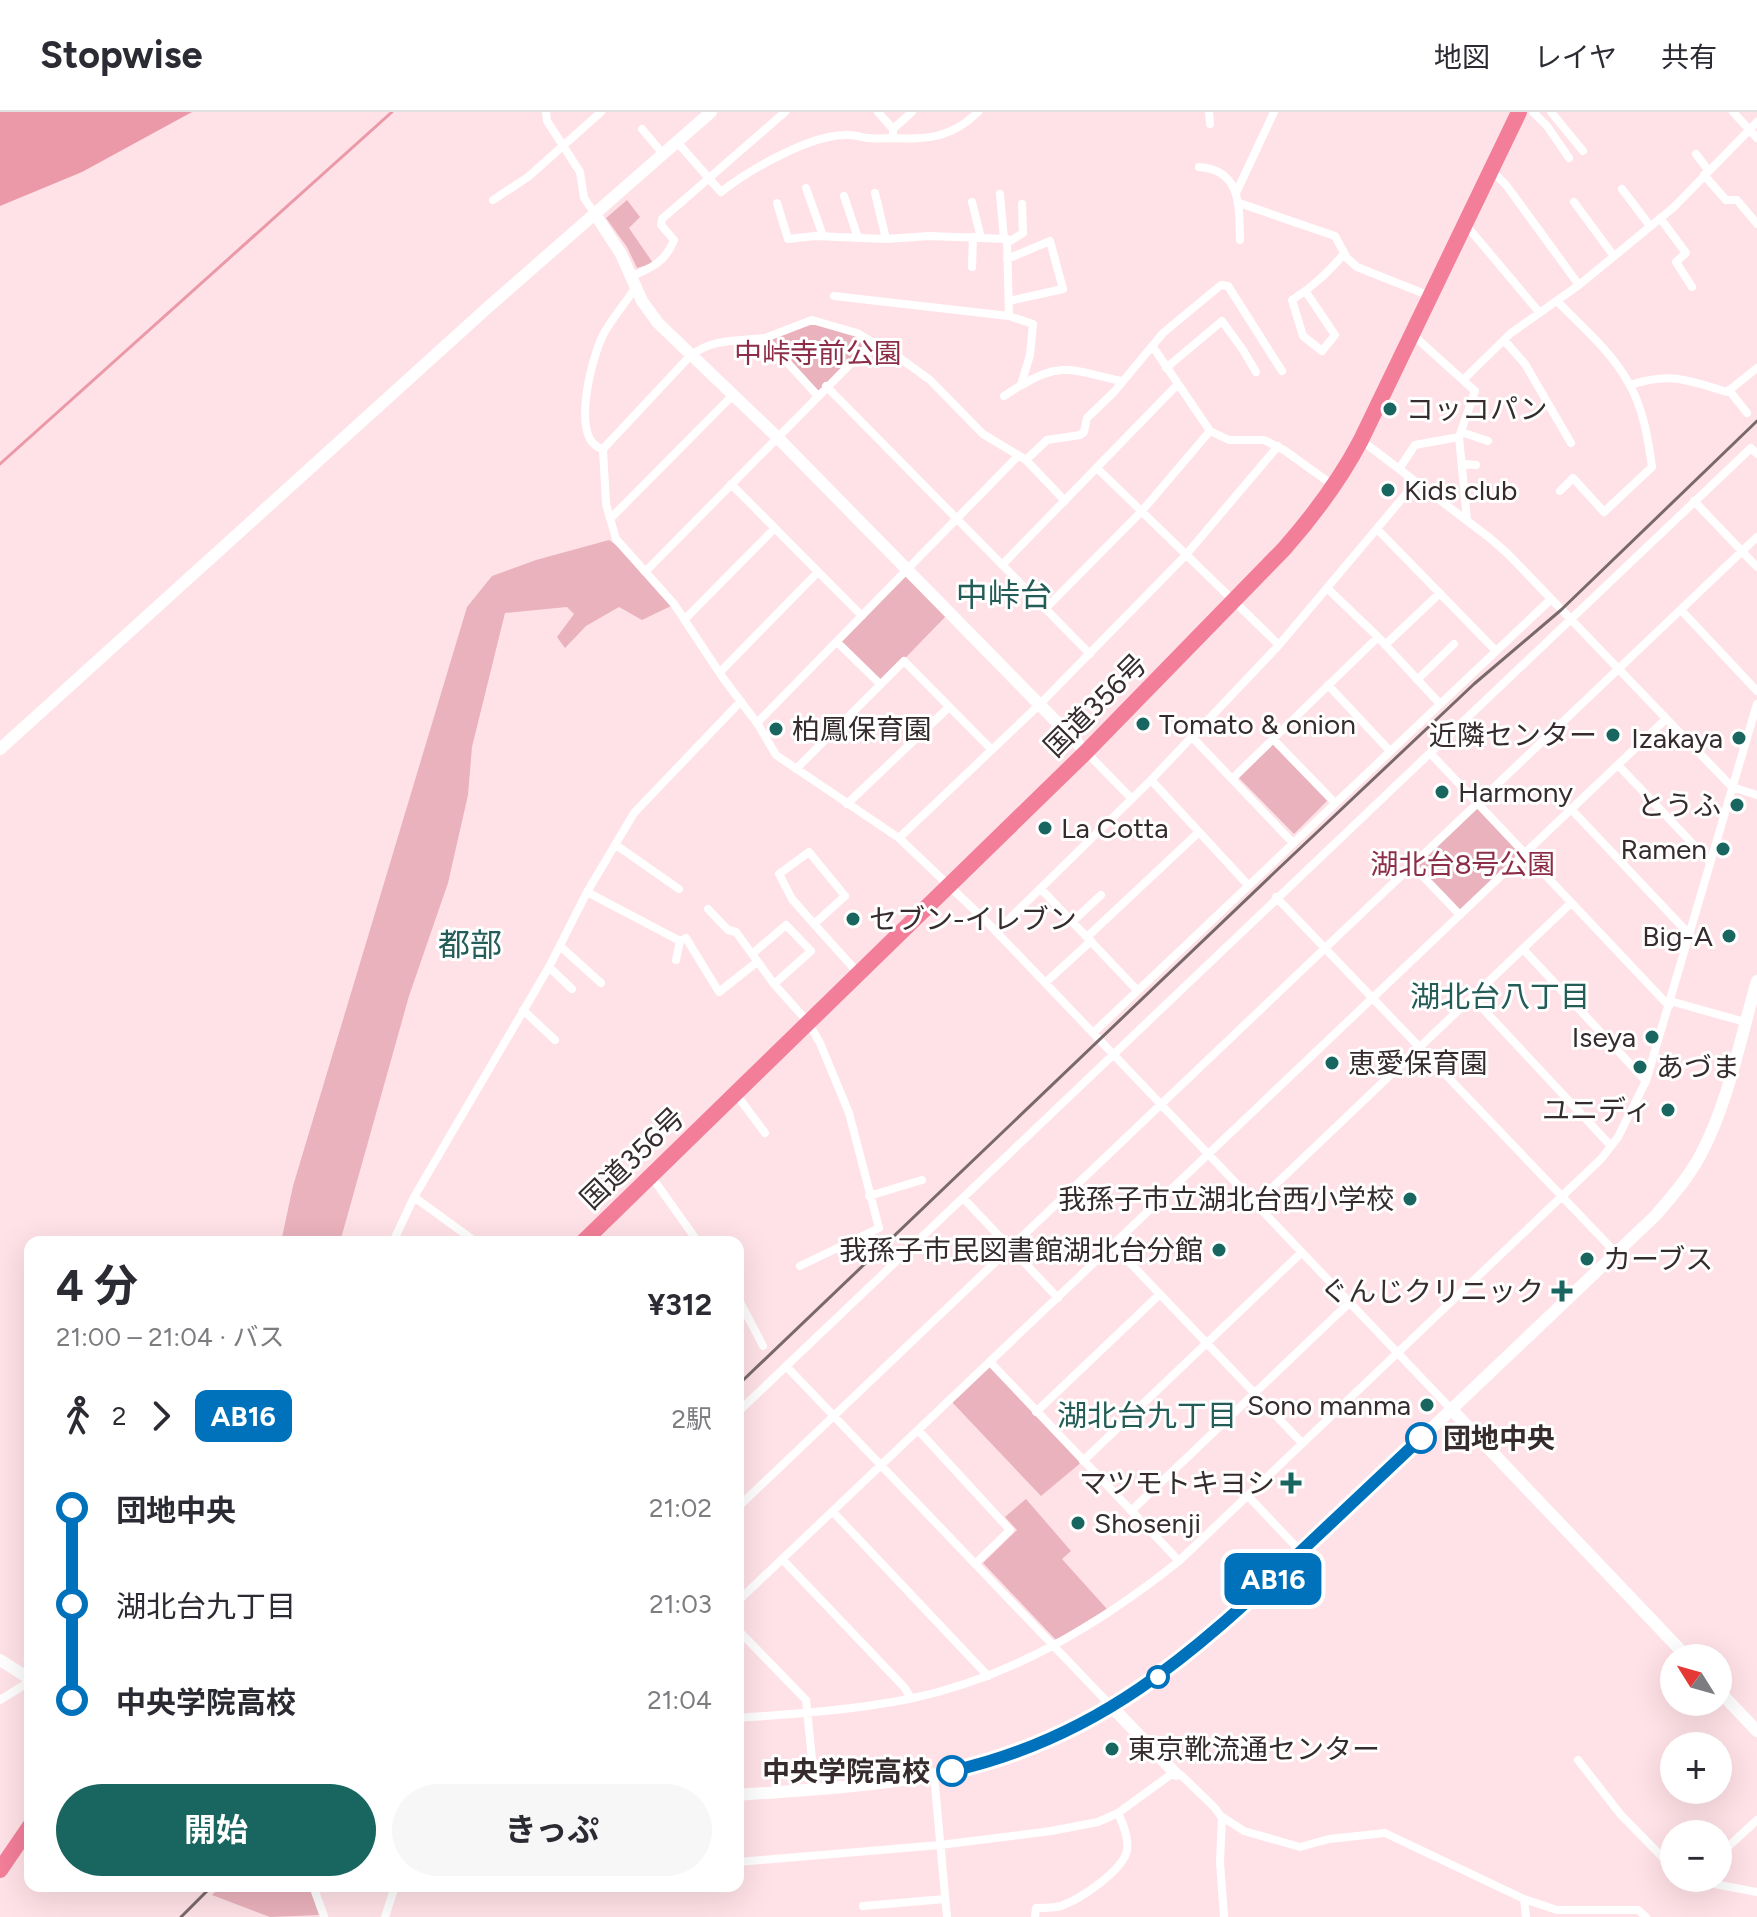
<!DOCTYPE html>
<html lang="ja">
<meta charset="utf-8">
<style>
:root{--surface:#fff;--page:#f7f7f7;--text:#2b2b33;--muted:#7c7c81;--line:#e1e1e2;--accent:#19655f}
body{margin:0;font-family:Figtree,"Noto Sans JP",sans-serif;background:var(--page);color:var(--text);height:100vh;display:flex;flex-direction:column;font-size:30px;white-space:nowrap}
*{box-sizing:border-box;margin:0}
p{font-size:26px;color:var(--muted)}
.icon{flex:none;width:44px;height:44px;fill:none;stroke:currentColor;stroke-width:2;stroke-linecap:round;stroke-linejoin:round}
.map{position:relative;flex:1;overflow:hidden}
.panel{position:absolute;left:24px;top:1124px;width:720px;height:656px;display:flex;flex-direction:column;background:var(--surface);border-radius:16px;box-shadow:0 8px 32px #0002}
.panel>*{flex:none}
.badge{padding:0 16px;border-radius:12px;font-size:28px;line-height:52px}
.needle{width:52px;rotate:307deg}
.fabs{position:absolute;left:1660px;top:1532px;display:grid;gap:16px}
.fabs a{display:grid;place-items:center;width:72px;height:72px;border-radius:50%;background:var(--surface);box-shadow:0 8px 32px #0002;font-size:40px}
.map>.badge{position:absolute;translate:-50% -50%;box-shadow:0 0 0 4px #fff}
.legs{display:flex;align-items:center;gap:12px;height:88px;padding:0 32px;font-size:26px}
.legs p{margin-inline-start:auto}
.overview{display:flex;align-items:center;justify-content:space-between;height:136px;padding:0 32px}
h1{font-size:44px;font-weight:700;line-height:60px}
.action{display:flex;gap:16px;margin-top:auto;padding:16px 32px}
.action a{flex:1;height:92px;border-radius:48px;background:var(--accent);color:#fff;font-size:32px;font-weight:700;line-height:92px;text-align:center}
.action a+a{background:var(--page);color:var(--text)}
ul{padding:0 32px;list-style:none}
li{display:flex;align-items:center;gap:28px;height:96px;font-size:30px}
li i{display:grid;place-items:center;width:12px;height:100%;margin:0 10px;background:currentColor}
li i::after{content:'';width:20px;height:20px;margin:-10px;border:6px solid;border-radius:50%;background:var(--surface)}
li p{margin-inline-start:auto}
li:first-child i{background:linear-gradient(#0000 50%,currentColor 0)}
li:last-child i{background:linear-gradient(currentColor 50%,#0000 0)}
header{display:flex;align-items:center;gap:48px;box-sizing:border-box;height:112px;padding:0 40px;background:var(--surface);border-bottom:2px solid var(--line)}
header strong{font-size:38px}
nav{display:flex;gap:44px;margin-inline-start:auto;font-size:28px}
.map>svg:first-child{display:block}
.green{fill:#eab2bc}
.water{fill:#eb99a9}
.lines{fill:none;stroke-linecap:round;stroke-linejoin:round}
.stream{stroke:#eb99a9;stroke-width:3}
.street{stroke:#fff;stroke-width:8}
.secondary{stroke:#fff;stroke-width:12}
.highway{stroke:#f37e99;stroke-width:16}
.rail{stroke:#79696c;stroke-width:3}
.line-1-casing{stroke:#fff;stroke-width:18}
.line-1{stroke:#0072bc;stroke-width:12}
.poi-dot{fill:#19655f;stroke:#fff;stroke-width:3}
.stop-1-dot{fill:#fff;stroke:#0072bc;stroke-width:4}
.labels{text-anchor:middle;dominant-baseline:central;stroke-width:6;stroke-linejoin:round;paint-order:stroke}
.park-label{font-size:28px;fill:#8d2e49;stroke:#fff}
.poi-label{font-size:28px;fill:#362c2e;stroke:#fff;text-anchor:start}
.street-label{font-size:28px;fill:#362c2e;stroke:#fff}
.stop-label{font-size:28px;font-weight:bold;fill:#362c2e;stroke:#fff;text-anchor:start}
.neighbourhood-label{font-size:30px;fill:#245d58;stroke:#fff}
.quarter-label{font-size:32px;fill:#245d58;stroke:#fff}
</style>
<header>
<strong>Stopwise</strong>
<nav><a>地図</a><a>レイヤ</a><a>共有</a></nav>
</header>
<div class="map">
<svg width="1757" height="1805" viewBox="0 0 1757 1805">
<rect width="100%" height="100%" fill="#ffe2e7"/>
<path class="green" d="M627,88L640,105L629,116L653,151L637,156L627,135L606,106Z
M812,208L872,230L817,283L765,226Z
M609,428L624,439L671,494L642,508L619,495L586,514L565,536L557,525L574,502L567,495L505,501L472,635L468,683L448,771L409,884L340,1130H281L293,1074L467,495L492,464L536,448Z
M906,458L949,501L880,572L837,530Z
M1273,632L1328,688L1294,722L1239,666Z
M1477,691L1524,742L1460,803L1412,753Z
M990,1250L1083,1349L1041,1384L950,1288Z
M1026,1387L1071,1439L1062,1447L1107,1497L1056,1528L983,1451L1017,1418L1005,1405Z
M221,1774H309L319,1803L270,1805L212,1783Z"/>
<path class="water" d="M0,0H192L82,60L0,94Z"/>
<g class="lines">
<path class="stream" d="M0,352L392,0"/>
<path class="street" d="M546,0L547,9L580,60L584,86L595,102
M878,0L893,17L912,0
M1209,0L1210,12
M1533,0L1547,14L1569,46
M1551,0L1583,39
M1733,0L1757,26
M642,17L663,42
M893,17V26C928,28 953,25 978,0
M677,30L721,80C749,58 808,24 844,23C852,22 860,25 868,26C876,27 885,26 893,26
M1696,42L1708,58
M1199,55C1242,58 1239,95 1240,128
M1491,58L1506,73L1579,173
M1704,63L1726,88H1737L1757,112
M806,76L823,124
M1622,77L1650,114
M875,81L886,127
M1236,81L1274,0
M1000,82L1004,127
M844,84L858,126
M493,88L528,65L601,0
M972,90L981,126
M1574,90L1613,143
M777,91L788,127L815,124L886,127L929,124L1007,127L1009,204L1033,212L1030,243L1021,273L1004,284
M1239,91L1335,124L1347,146L1357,155L1430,184
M1660,106L1686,141L1676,150L1692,175
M1465,112L1539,200
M1007,131L1023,121L1022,92
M1007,147L1050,129L1063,177L1009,189
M972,155L973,125
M632,164C652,156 666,149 674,128L661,113L662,107L785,0
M635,176C625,192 612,206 603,223C592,245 569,329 603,337L690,244C713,226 738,229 765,226L817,283
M1306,180L1335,223L1322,239L1303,224L1292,188C1314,174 1327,161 1344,142
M834,184L1009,204
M1557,189C1581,214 1611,239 1628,270C1643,295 1648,326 1652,355L1604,400L1573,366L1560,379
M1413,223L1475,279L1459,325L1467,408
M765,226L812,208L857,221L872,230
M1504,228L1525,252L1571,331
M1153,235L1210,319L1229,328H1264L1284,338L1334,374
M1166,256L1222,209L1243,238L1256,260
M1463,268L1511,221L1579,173L1674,95L1757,10
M1022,273C1063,247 1080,261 1122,269
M1630,273C1672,260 1686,268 1727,280L1757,256
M826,274L1090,542
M1729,278L1747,301
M1461,320L1488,329
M1361,328L1491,427L1508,442L1732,675L1757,683
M603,337L606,392L616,427L674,492L723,566L757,611L776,643L899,726L986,809L1093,921L1550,488
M1026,348L1047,328L1080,323L1084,320L1087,306L1114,280L1163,221L1221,173L1228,174L1282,259
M1462,352L1476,353
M1097,356L1279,533
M1399,357L1415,333L1459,325
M731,372L862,504
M1694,389L1757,455
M610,407L733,283
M1377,417L1496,539
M1002,453L1178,272
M645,460L872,230H878L930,268L983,322L1026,348L1065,389
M1328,477L1378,525L1440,592
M1045,497L1141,400L1210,319
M1681,498L1757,579
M685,507L775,416
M837,530L880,572
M1385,533L1440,481
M720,560L818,460
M1417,568L1454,532
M1328,573L1390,639
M757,611L1018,344
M1192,625L1293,731
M1273,627L1335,691
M1086,640L1132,687
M1618,653L1710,750
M796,657L904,549L992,638
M1233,666L1378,525
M1151,668L1248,773
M847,692L949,595
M1571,697L1689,822
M899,726L1039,593L1185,444L1278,334
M616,733L679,777
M1412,753L1460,803
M1041,777L1137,878
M587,780L680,829L686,826L719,880L757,850
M1276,785L1616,1141
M708,797L728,818L736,820L774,872L808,910L820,931L849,1001L879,1116L800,1154
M1072,810L1101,783
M814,812L792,787L779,762L809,740L845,784L814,812L858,861
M996,820L1151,668L1279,533L1416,370
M1087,825L1199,720
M560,834L601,871
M1523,837L1646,969
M752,842L786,813L811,839L774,872
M676,848L680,829
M549,855L572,877
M1045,871L1091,829
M1472,885L1611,1034
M1670,889L1745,910
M1669,894L1430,641L1751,336L1757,342
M523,898L555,928
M1093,921L1451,1297
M736,982L765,1021
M651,1064L698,1130
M869,1084L922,1068
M414,1085L476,1130
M963,1086L1058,1186
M1255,1092L1571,791
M393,1130L414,1085L549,855L587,780L634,701L741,589
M1113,1133L1302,1331
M738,1186L763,1234
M990,1250L1179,1449
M786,1254L1112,1595
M738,1300L1430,641
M1036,1300L1160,1182
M918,1318L1010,1418L975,1452
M1083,1349L1301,1141
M1248,1384L1301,1440
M738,1395L1757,425
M1131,1399L1349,1191
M833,1400L988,1564
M782,1447L904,1575L911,1586
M738,1489L1666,607
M738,1518L806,1588L815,1677
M0,1588L24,1573L29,1566
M738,1606C795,1602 853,1598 909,1587C1010,1566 1099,1513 1179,1449L1601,1047L1618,1025L1646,969L1757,592
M1578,1648L1621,1703L1674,1757
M1176,1662L1181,1663L1215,1696L1222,1706L1220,1750L1224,1805
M934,1663L947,1805
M1221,1704L1244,1719L1300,1735L1329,1727L1385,1721L1524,1787L1526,1805
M1718,1744L1757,1708
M738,1750L940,1733L1051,1719L1098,1710L1118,1701L1173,1661
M1683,1766L1757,1780
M313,1774L324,1804
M1524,1787L1557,1798H1638L1646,1805
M863,1794L945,1787
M385,1805L395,1774
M1035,1805L1036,1796C1044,1796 1053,1796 1061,1794C1080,1787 1123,1759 1127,1738C1129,1726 1123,1712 1118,1701"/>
<path class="secondary" d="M595,102L621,142L642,189L658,211L777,325L1086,640
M0,637L486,197L711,0
M1451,1297L1688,1546
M0,1548L30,1567
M1718,1578L1757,1619
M1112,1595L1176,1662
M738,1683C803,1678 868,1675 932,1663C1048,1642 1150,1579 1236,1502L1656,1103C1672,1084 1689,1065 1701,1042C1729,989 1740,927 1757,869"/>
<path class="highway" d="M583,1130L1086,640L1284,437C1314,403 1340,368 1361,328L1519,0
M0,1758L30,1714"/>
<path class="rail" d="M738,1273L1276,759L1474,572L1561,498L1757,309
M181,1805L212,1774"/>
</g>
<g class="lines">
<defs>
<path id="line-1" d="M952,1659C1098,1626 1192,1543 1297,1443C1338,1404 1380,1365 1421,1326"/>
</defs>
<use href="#line-1" class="line-1-casing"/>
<use href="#line-1" class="line-1"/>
</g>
<g class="poi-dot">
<circle cx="1390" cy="297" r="8"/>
<circle cx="1388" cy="378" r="8"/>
<circle cx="1143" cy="612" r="8"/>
<circle cx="776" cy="617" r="8"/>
<circle cx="1613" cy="623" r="8"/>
<circle cx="1739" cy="626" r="8"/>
<circle cx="1442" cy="680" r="8"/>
<circle cx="1737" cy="693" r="8"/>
<circle cx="1045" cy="716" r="8"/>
<circle cx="1723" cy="737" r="8"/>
<circle cx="853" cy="807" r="8"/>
<circle cx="1729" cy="824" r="8"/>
<circle cx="1652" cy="925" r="8"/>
<circle cx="1332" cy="951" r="8"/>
<circle cx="1640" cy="955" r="8"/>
<circle cx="1668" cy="998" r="8"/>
<circle cx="1410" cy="1087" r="8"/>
<circle cx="1219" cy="1138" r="8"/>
<circle cx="1587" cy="1147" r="8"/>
<path d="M1558 1167h8v8h8v8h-8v8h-8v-8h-8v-8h8z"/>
<circle cx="1427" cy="1293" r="8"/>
<path d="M1287 1359h8v8h8v8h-8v8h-8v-8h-8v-8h8z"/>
<circle cx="1078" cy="1411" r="8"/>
<circle cx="1112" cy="1637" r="8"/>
</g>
<g class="stop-1-dot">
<circle cx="1421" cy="1326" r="14"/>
<circle cx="1158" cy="1565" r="10"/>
<circle cx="952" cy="1659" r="14"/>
</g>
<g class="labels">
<g class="park-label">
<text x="818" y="241">中峠寺前公園</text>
<text x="1463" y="752">湖北台8号公園</text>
</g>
<g class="poi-label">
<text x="1406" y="297">コッコパン</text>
<text x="1404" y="378">Kids club</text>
<text x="1159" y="612">Tomato &amp; onion</text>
<text x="792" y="617">柏鳳保育園</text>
<text x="1597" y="623" text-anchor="end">近隣センター</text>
<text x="1723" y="626" text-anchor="end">Izakaya</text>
<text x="1458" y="680">Harmony</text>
<text x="1721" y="693" text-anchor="end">とうふ</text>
<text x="1061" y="716">La Cotta</text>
<text x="1707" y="737" text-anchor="end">Ramen</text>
<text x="869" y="807">セブン-イレブン</text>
<text x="1713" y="824" text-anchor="end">Big-A</text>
<text x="1636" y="925" text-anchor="end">Iseya</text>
<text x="1348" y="951">恵愛保育園</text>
<text x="1656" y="955">あづま</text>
<text x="1652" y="998" text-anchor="end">ユニディ</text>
<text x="1394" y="1087" text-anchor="end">我孫子市立湖北台西小学校</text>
<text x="1203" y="1138" text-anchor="end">我孫子市民図書館湖北台分館</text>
<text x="1603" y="1147">カーブス</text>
<text x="1544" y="1179" text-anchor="end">ぐんじクリニック</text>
<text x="1411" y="1293" text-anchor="end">Sono manma</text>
<text x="1275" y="1371" text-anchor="end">マツモトキヨシ</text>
<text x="1094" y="1411">Shosenji</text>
<text x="1128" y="1637">東京靴流通センター</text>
</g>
<g class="street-label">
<text transform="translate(1095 593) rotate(-45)">国道356号</text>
<text transform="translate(632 1046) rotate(-44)">国道356号</text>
</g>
<g class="stop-label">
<text x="1443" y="1326">団地中央</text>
<text x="930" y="1659" text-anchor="end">中央学院高校</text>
</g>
<g class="neighbourhood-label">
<text x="1500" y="884">湖北台八丁目</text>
<text x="1147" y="1303">湖北台九丁目</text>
</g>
<g class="quarter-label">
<text x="1004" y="483">中峠台</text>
<text x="470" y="833">都部</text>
</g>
</g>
</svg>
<div class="fabs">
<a><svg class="needle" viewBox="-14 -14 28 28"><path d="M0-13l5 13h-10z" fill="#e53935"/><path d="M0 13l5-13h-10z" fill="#7c7c81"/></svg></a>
<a>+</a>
<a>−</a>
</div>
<b class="badge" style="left:1273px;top:1467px;background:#0072bc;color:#fff">AB16</b>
<section class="panel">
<div class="overview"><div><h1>4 分</h1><p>21:00 – 21:04 · バス</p></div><b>¥312</b></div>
<div class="legs"><svg class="icon" aria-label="walk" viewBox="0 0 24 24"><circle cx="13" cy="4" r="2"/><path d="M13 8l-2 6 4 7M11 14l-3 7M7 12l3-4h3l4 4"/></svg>2<svg class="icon" aria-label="forward" viewBox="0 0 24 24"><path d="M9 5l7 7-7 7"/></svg><b class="badge" style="background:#0072bc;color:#fff">AB16</b><p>2駅</p></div>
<ul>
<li><i style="color:#0072bc"></i><b>団地中央</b><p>21:02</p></li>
<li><i style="color:#0072bc"></i><span>湖北台九丁目</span><p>21:03</p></li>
<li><i style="color:#0072bc"></i><b>中央学院高校</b><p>21:04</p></li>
</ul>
<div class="action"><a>開始</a><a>きっぷ</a></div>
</section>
</div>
